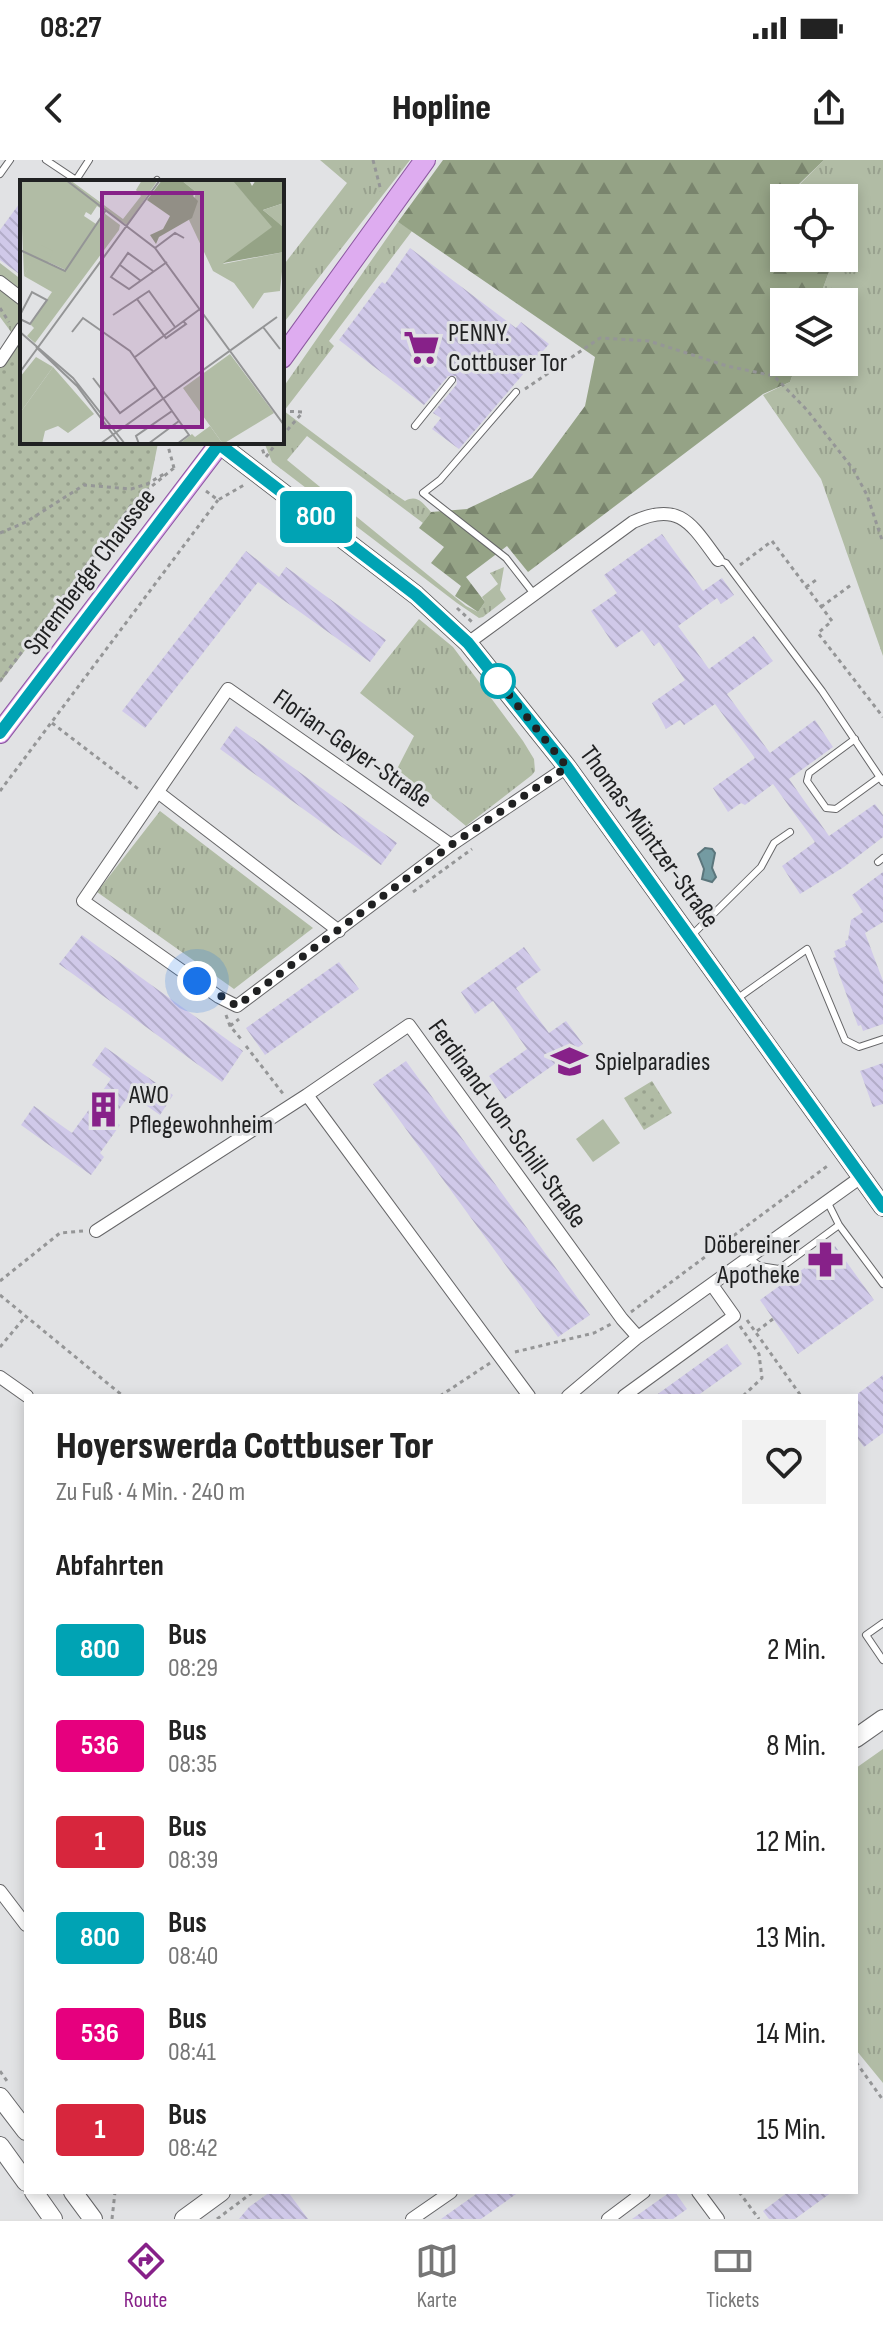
<!DOCTYPE html>
<html lang="de">
<meta charset="utf-8">
<style>
:root{--surface:#fff;--page:#f2f2f2;--text:#222;--muted:#767676;--line:#e0e0e0;--accent:#872189}
body{margin:0;font-family:"Sofia Sans Condensed",sans-serif;background:var(--page);color:var(--text);height:100vh;display:flex;flex-direction:column;font-size:30px;white-space:nowrap}
*{box-sizing:border-box;margin:0}
p{font-size:26px;color:var(--muted)}
.icon{flex:none;width:44px;height:44px;fill:none;stroke:currentColor;stroke-width:2;stroke-linecap:round;stroke-linejoin:round}
.map{position:relative;flex:1;overflow:hidden}
.details{position:absolute;left:24px;top:1234px;width:834px;height:800px;display:flex;flex-direction:column;background:var(--surface);border-radius:0px;box-shadow:0 4px 12px #0003}
.details>*{flex:none}
.badge{padding:0 16px;border-radius:6px;font-size:28px;line-height:52px}
.buttons{position:absolute;left:770px;top:24px;display:grid;gap:16px}
.buttons a{display:grid;place-items:center;width:88px;height:88px;border-radius:0px;background:var(--surface);box-shadow:0 4px 12px #0003;font-size:40px}
.you{position:absolute;width:40px;height:40px;margin:-20px;border:6px solid #fff;border-radius:50%;background:#1a73e8;box-shadow:0 0 0 12px #1a73e833}
.map>.badge{position:absolute;translate:-50% -50%;box-shadow:0 0 0 4px #fff}
h2{padding:0 32px;font-size:30px;line-height:72px}
.round{display:grid;place-items:center;flex:none;width:84px;height:84px;border-radius:0px;background:var(--page)}
.overview{display:flex;align-items:center;justify-content:space-between;height:136px;padding:0 32px}
h1{font-size:38px;font-weight:800;line-height:60px}
ul{padding:0;list-style:none}
li{display:flex;align-items:center;gap:24px;height:96px;padding:0 32px}
li div{flex:1}
li b{display:block;font-size:30px}
li em{font-style:normal}
li .badge{min-width:88px;font-weight:700;text-align:center}
.status{display:flex;justify-content:space-between;align-items:center;height:56px;padding:0 40px;background:var(--surface);direction:ltr}
.status svg{height:22px;fill:currentColor}
header{display:flex;justify-content:space-between;align-items:center;height:104px;padding:0 32px;background:var(--surface);font-size:36px;font-weight:800}
.dock{display:flex;justify-content:space-around;align-items:center;height:112px;border-top:2px solid var(--line);background:var(--surface);font-size:22px;color:var(--muted)}
.dock a{display:grid;justify-items:center;gap:4px}
.dock .active{color:var(--accent)}
.map>svg:first-child{display:block}
.grass{fill:url(#grass-tufts)}
.forest{fill:url(#forest-firs)}
.park{fill:url(#park-dots)}
.garden{fill:#b1bca5}
.water{fill:#749ba2;stroke:#5b767c;stroke-width:2}
.building{fill:url(#building-back-hatch)}
.lines{fill:none;stroke-linecap:round;stroke-linejoin:round}
.lane-casing{stroke:#666668;stroke-width:8}
.street-casing{stroke:#666668;stroke-width:14}
.secondary-casing{stroke:#666668;stroke-width:20}
.primary-casing{stroke:#8d58a1;stroke-width:22}
.path{stroke:#959697;stroke-width:3;stroke-dasharray:4 4;stroke-linecap:butt}
.lane{stroke:#fff;stroke-width:6}
.street{stroke:#fff;stroke-width:12}
.secondary{stroke:#fff;stroke-width:18}
.primary{stroke:#deacf0;stroke-width:20}
.line-casing{stroke:#fff;stroke-width:18}
.line{stroke:#00a3b4;stroke-width:12}
.walk{stroke:#202122;stroke-width:8;stroke-dasharray:0 14.4}
.stop-dot{fill:#fff;stroke:#00a3b4;stroke-width:4}
.labels{text-anchor:middle;dominant-baseline:central;stroke-width:6;stroke-linejoin:round;paint-order:stroke}
.poi-label{font-size:26px;fill:#202122;stroke:#e1e2e4;text-anchor:start}
.street-label{font-size:26px;fill:#202122;stroke:#e1e2e4}
.inset-road{fill:none;stroke:#949596;stroke-width:2}
.view{fill:#872189;fill-opacity:0.15;stroke:#872189;stroke-width:4}
.inset-edge{fill:none;stroke:#202122;stroke-width:4}
</style>
<div class="status"><b>08:27</b><svg viewBox="0 0 49 12"><path d="M0 12V9h3v3zM5 12V6h3v6zM10 12V3h3v9zM15 12V0h3v12zM26 1h20v11H26zM47 4h2v5h-2z"/></svg></div>
<header><svg class="icon" aria-label="back" viewBox="0 0 24 24"><path d="M15 5l-7 7 7 7"/></svg>Hopline<svg class="icon" aria-label="share" viewBox="0 0 24 24"><path d="M12 15V3M7 8l5-5 5 5M5 13v7h14v-7"/></svg></header>
<div class="map">
<svg width="883" height="2059" viewBox="0 0 883 2059">
<defs>
<pattern id="grass-tufts" width="24" height="20" patternUnits="userSpaceOnUse" patternTransform="scale(2)"><rect width="24" height="20" fill="#b1bca5"/><path d="M3 7l-1-3M5 7V3M7 7l1-3M15 17l-1-3M17 17v-4M19 17l1-3" fill="none" stroke="#98a18e"/></pattern>
<pattern id="forest-firs" width="22" height="20" patternUnits="userSpaceOnUse" patternTransform="scale(2)"><rect width="22" height="20" fill="#95a386"/><path d="M5 1l3.5 6h-7zM16 11l3.5 6h-7z" fill="#79846d"/></pattern>
<pattern id="park-dots" width="8" height="8" patternUnits="userSpaceOnUse" patternTransform="scale(2)"><rect width="8" height="8" fill="#b1bca5"/><path d="M2 2h.1M6 6h.1" fill="none" stroke="#98a18e" stroke-width="1.8" stroke-linecap="round"/></pattern>
<pattern id="building-back-hatch" width="6" height="6" patternUnits="userSpaceOnUse" patternTransform="scale(2)"><rect width="6" height="6" fill="#d0c9e9"/><path d="M-1 5l2 2M0 0l6 6M5-1l2 2" fill="none" stroke="#b2acc8"/></pattern>
</defs>
<rect width="100%" height="100%" fill="#e1e2e4"/>
<path class="grass" d="M320,0H410L282,165V107L347,23Z
M824,0H883V496L821,319L763,235L790,222L797,202H844V142H818L834,98H844V38H808L797,27Z
M398,62L412,71L329,181L334,186L284,251L396,335L405,341C417,334 423,343 431,352L423,363L307,276L287,300L466,446L478,452L485,442L482,437L498,424L490,413L504,407L500,430L506,439L483,457L479,458L457,443L272,302L264,282H282V229Z
M0,103L22,120V137L0,121Z
M0,124L22,141V165L14,176L0,157Z
M419,459L453,487L523,581L534,599L535,611L532,615L466,666L397,609L414,576L360,533Z
M160,651L313,768L234,829L97,732Z
M883,1589V1923L856,1890V1608Z"/>
<path class="forest" d="M443,0H824L797,26L807,38H784V98H834L818,142H784V202H797L790,222L763,234L528,412L507,386L466,417L485,442L478,452L455,436L461,426L431,403L444,387L419,368L431,352L467,349L532,318L585,246L595,197L398,62Z"/>
<path class="park" d="M17,178L22,182V282L158,283L149,328L0,523V205Z
M652,921L672,953L644,970L624,938Z"/>
<path class="garden" d="M603,959L620,983L593,1002L576,979Z"/>
<path class="water" d="M705,688L712,689L715,693L712,708L716,717L712,722L702,719L704,709L698,694Z"/>
<path class="building" d="M22,40V116L0,100V70Z
M410,88L516,168L521,162L549,184L459,289L432,269L441,258L433,253L457,224L456,216H448L424,245L339,180L382,122L385,124Z
M662,374L703,431L722,418L734,435L721,444L717,438L678,466L709,509L754,476L773,501L727,534L770,593L815,560L833,587L789,619L829,676L875,644L883,655V677L844,707L800,734L782,706L815,682L773,624L745,645L741,643L728,652L713,628L755,598L715,544L684,565L680,560L666,569L652,543L685,520L659,482L654,486L642,470L616,488L591,451L617,433L604,415Z
M246,391L279,417L286,407L386,480L370,502L258,422L145,568L122,551Z
M236,566L397,683L381,705L220,589Z
M883,712V762L865,773L883,821V864L863,871L861,865L858,866L833,798L836,797L834,791L846,786L845,781L848,780L851,760L863,752L852,735Z
M82,775L243,891L222,922L59,804Z
M524,787L541,810L516,828L549,873L566,861L583,884L505,939L489,916L527,889L493,841L475,854L461,832Z
M339,802L359,829L265,895L246,868Z
M105,887L173,935L160,955L130,934L112,959L120,965L100,993L104,997L91,1015L21,965L34,946L72,973L111,919L92,905Z
M406,901L590,1155L558,1177L373,924Z
M883,903V944L873,947L860,911Z
M835,1086L874,1140L798,1194L760,1140Z
M727,1184L742,1204L697,1236H655Z
M883,1215V1273L864,1287L856,1276V1235Z
M270,2032H288L308,2059H239L249,2047Z
M479,2032H519L481,2059H441Z
M670,2032H675L687,2049L673,2059H632Z
M788,2032H832L795,2059H769L763,2051Z"/>
<g class="lines">
<defs>
<path id="lane" d="M46,0L76,20L89,0
M0,14L10,0
M155,22L157,20
M516,232L440,320L423,333L506,398L534,434
M415,266L452,220
M718,400L726,403L822,531L883,622
M855,579L809,613L807,621L826,648L836,649L880,617
M878,702L883,698
M692,775L761,707L774,683L790,672
M738,838L807,789L845,880L859,887L883,879
M827,1041L839,1065L883,1124
M748,1098L760,1106L779,1109L839,1065
M883,1463L866,1475L883,1500"/>
<path id="street" d="M0,122L22,139
M0,201L22,168
M468,483L633,362C680,340 692,365 718,400
M159,633L339,771
M451,685L228,529L83,741L219,837L237,846L451,685L567,607
M96,1071L307,935
M0,1217L27,1236
M529,1236L307,935L409,865L622,1159L638,1177
M568,1236L638,1177L861,1017
M624,1236L734,1156L712,1125
M0,1731L26,1765
M698,2032L718,2059
M412,2059L451,2032
M608,2059L644,2032"/>
<path id="secondary" d="M219,284L416,435L468,483L567,607L883,1047
M856,1578L883,1559
M0,1937L26,1971
M0,1986L26,2022
M34,2032L53,2059
M73,2032L93,2059
M184,2059L221,2032"/>
<path id="primary" d="M282,198L425,0
M0,573L221,282"/>
</defs>
<use href="#lane" class="lane-casing"/>
<use href="#street" class="street-casing"/>
<use href="#secondary" class="secondary-casing"/>
<use href="#primary" class="primary-casing"/>
<path class="path" d="M373,0L381,31
M0,148L9,162
M525,229L600,178L649,181L727,206L774,216L807,250L853,309L867,335L883,383
M282,251L303,252
M282,276L303,252
M171,282L168,286L174,308
M260,282L265,297
M266,297L277,282
M206,331L218,340L244,325
M0,373L26,362L84,325L131,329L147,324L164,314
M740,405L772,381L832,461L818,473L883,557
M806,427L816,420
M821,447L851,425
M457,448L472,462
M0,521L136,339L174,308
M52,563L141,631
M0,631L218,340
M413,732L472,689
M226,855L230,866L241,879
M230,866L239,859
M246,886L284,935
M0,1121L60,1073L83,1071
M0,1135L123,1236
M631,1152L830,1004
M747,1160L801,1236
M740,1166L759,1194L762,1218L743,1236
M757,1171L773,1159
M0,1187L25,1157
M515,1192L594,1173L611,1164
M440,1236L490,1203
M856,1902L883,1940
M0,1911L7,1921
M739,2032L759,2059
M112,2059L115,2032
M217,2059L253,2032"/>
<use href="#lane" class="lane"/>
<use href="#street" class="street"/>
<use href="#secondary" class="secondary"/>
<use href="#primary" class="primary"/>
</g>
<g class="lines">
<defs>
<path id="line" d="M0,573L219,284L416,435L468,483L567,607L883,1047"/>
</defs>
<use href="#line" class="line-casing"/>
<use href="#line" class="line"/>
<path class="walk" d="M197,821L237,846L451,685L567,607L498,521"/>
</g>
<defs>
<symbol id="supermarket-bare" viewBox="-9 -9 18 18"><path d="M-6-5.5h2.5l.6 2H6L4.5 2H-2.5L-4.4-4H-6ZM-1.5 3.2a1.3 1.3 0 1 0 .1 0ZM3 3.2a1.3 1.3 0 1 0 .1 0Z" fill="#872189" stroke="#e1e2e4" stroke-width="2.5" paint-order="stroke"/></symbol>
<symbol id="school-bare" viewBox="-9 -9 18 18"><path d="M0-5L7-2L0 1L-7-2ZM-4 1L0 2.5L4 1V4Q0 6-4 4Z" fill="#872189" stroke="#e1e2e4" stroke-width="2.5" paint-order="stroke"/></symbol>
<symbol id="building-bare" viewBox="-9 -9 18 18"><path d="M-4-6H4V6H1V3H-1V6H-4ZM-2.5-4.3h1.7v1.8h-1.7ZM.8-4.3h1.7v1.8H.8ZM-2.5-1h1.7V.8h-1.7ZM.8-1h1.7V.8H.8Z" fill="#872189" stroke="#e1e2e4" stroke-width="2.5" paint-order="stroke"/></symbol>
<symbol id="pharmacy-bare" viewBox="-9 -9 18 18"><path d="M-2-6h4v4h4v4h-4v4h-4v-4h-4v-4h4Z" fill="#872189" stroke="#e1e2e4" stroke-width="2.5" paint-order="stroke"/></symbol>
</defs>
<g fill-rule="evenodd">
<use href="#supermarket-bare" x="396" y="162" width="51" height="51"/>
<use href="#school-bare" x="544" y="876" width="51" height="51"/>
<use href="#building-bare" x="78" y="924" width="51" height="51"/>
<use href="#pharmacy-bare" x="800" y="1074" width="51" height="51"/>
</g>
<circle class="stop-dot" cx="498" cy="521" r="16"/>
<g class="labels">
<g class="poi-label">
<text x="448" y="173">PENNY.<tspan x="448" dy="30">Cottbuser Tor</tspan></text>
<text x="595" y="902">Spielparadies</text>
<text x="129" y="935">AWO<tspan x="129" dy="30">Pflegewohnheim</tspan></text>
<text x="800" y="1085" text-anchor="end">Döbereiner<tspan x="800" dy="30">Apotheke</tspan></text>
</g>
<g class="street-label">
<text transform="translate(90 412) rotate(-53)">Spremberger Chaussee</text>
<text transform="translate(352 589) rotate(35)">Florian-Geyer-Straße</text>
<text transform="translate(649 677) rotate(54)">Thomas-Müntzer-Straße</text>
<text transform="translate(507 964) rotate(54)">Ferdinand-von-Schill-Straße</text>
</g>
</g>
<g transform="translate(20 20)">
<rect width="264" height="264" fill="#e1e2e4"/>
<path d="M0,0H50L103,39L121,16L116,10L122,0H138L107,45L77,26L71,35L66,32L64,36L76,44L46,90L28,82L20,65L4,96ZM161,0H212L253,47L203,84L264,72L260,111L244,113L233,129L214,103L193,91L169,40L176,12ZM210,174L254,233L203,264L163,208ZM16,177L33,187L0,233V197Z" fill="#b1bca5"/>
<path d="M142,0H161L176,12L173,16L178,21L172,38L139,57L136,64L130,55L143,49L150,36L127,20ZM212,0H229L232,6L236,0H264V23L243,30L264,47V72L203,83L252,47Z" fill="#95a386"/>
<path d="M84,33L100,45L99,50L15,163L7,156L14,148L10,144L32,112L4,96L19,64L33,71L28,83L45,91ZM190,246L203,264H159L172,254L175,257Z" fill="#b1bca5"/>
<path d="M264,23V48L243,30ZM33,187L74,234L48,253L38,246L25,251L22,264H0V233Z" fill="#b1bca5"/>
<path class="inset-road" d="M46,0L135,68L264,245M135,68L155,53L164,58M0,70L45,91L86,30M100,85L121,101M133,91L108,73L91,97L109,109L147,82M0,135L12,112L27,120L10,144L0,139M93,135L117,119M155,147L129,111L117,119L146,158L166,144L163,141M243,147L260,169M0,152L53,198L105,264M52,152L63,138L110,171L152,231L116,256L119,264M16,167L57,206L100,264M115,177L180,129M0,192L140,0M73,198L100,233L136,207M152,231L169,255L157,264M80,264L257,137M128,264L159,241"/>
<path class="view" d="M82,13H182V247H82Z"/>
<rect width="264" height="264" class="inset-edge"/>
</g>
</svg>
<div class="buttons">
<a><svg class="icon" aria-label="locate" viewBox="0 0 24 24"><circle cx="12" cy="12" r="6"/><path d="M12 2v4M12 18v4M2 12h4M18 12h4"/></svg></a>
<a><svg class="icon" aria-label="layers" viewBox="0 0 24 24"><path d="M12 4l9 5-9 5-9-5zM3 14l9 5 9-5"/></svg></a>
</div>
<div class="you" style="left:197px;top:821px"></div>
<b class="badge" style="left:316px;top:357px;background:#00a3b4;color:#fff">800</b>
<section class="details">
<div class="overview"><div><h1>Hoyerswerda Cottbuser Tor</h1><p>Zu Fuß · 4 Min. · 240 m</p></div><a class="round"><svg class="icon" aria-label="heart" viewBox="0 0 24 24"><path d="M12 20l-8-8c-3-5 5-10 8-4 3-6 11-1 8 4z"/></svg></a></div>
<h2>Abfahrten</h2>
<ul>
<li><span class="badge" style="background:#00a3b4;color:#fff">800</span><div><b>Bus</b><p>08:29</p></div><em>2 Min.</em></li>
<li><span class="badge" style="background:#e6007e;color:#fff">536</span><div><b>Bus</b><p>08:35</p></div><em>8 Min.</em></li>
<li><span class="badge" style="background:#d7263d;color:#fff">1</span><div><b>Bus</b><p>08:39</p></div><em>12 Min.</em></li>
<li><span class="badge" style="background:#00a3b4;color:#fff">800</span><div><b>Bus</b><p>08:40</p></div><em>13 Min.</em></li>
<li><span class="badge" style="background:#e6007e;color:#fff">536</span><div><b>Bus</b><p>08:41</p></div><em>14 Min.</em></li>
<li><span class="badge" style="background:#d7263d;color:#fff">1</span><div><b>Bus</b><p>08:42</p></div><em>15 Min.</em></li>
</ul>
</section>
</div>
<nav class="dock">
<a class="active"><svg class="icon" aria-label="directions" viewBox="0 0 24 24"><path d="M12 3l9 9-9 9-9-9zM9 14v-3h6M13 9l2 2-2 2"/></svg>Route</a>
<a><svg class="icon" aria-label="map" viewBox="0 0 24 24"><path d="M3 6l6-2 6 2 6-2v14l-6 2-6-2-6 2zM9 4v14M15 6v14"/></svg>Karte</a>
<a><svg class="icon" aria-label="tickets" viewBox="0 0 24 24"><path d="M3 7h18v10H3zM15 7v10"/></svg>Tickets</a>
</nav>
